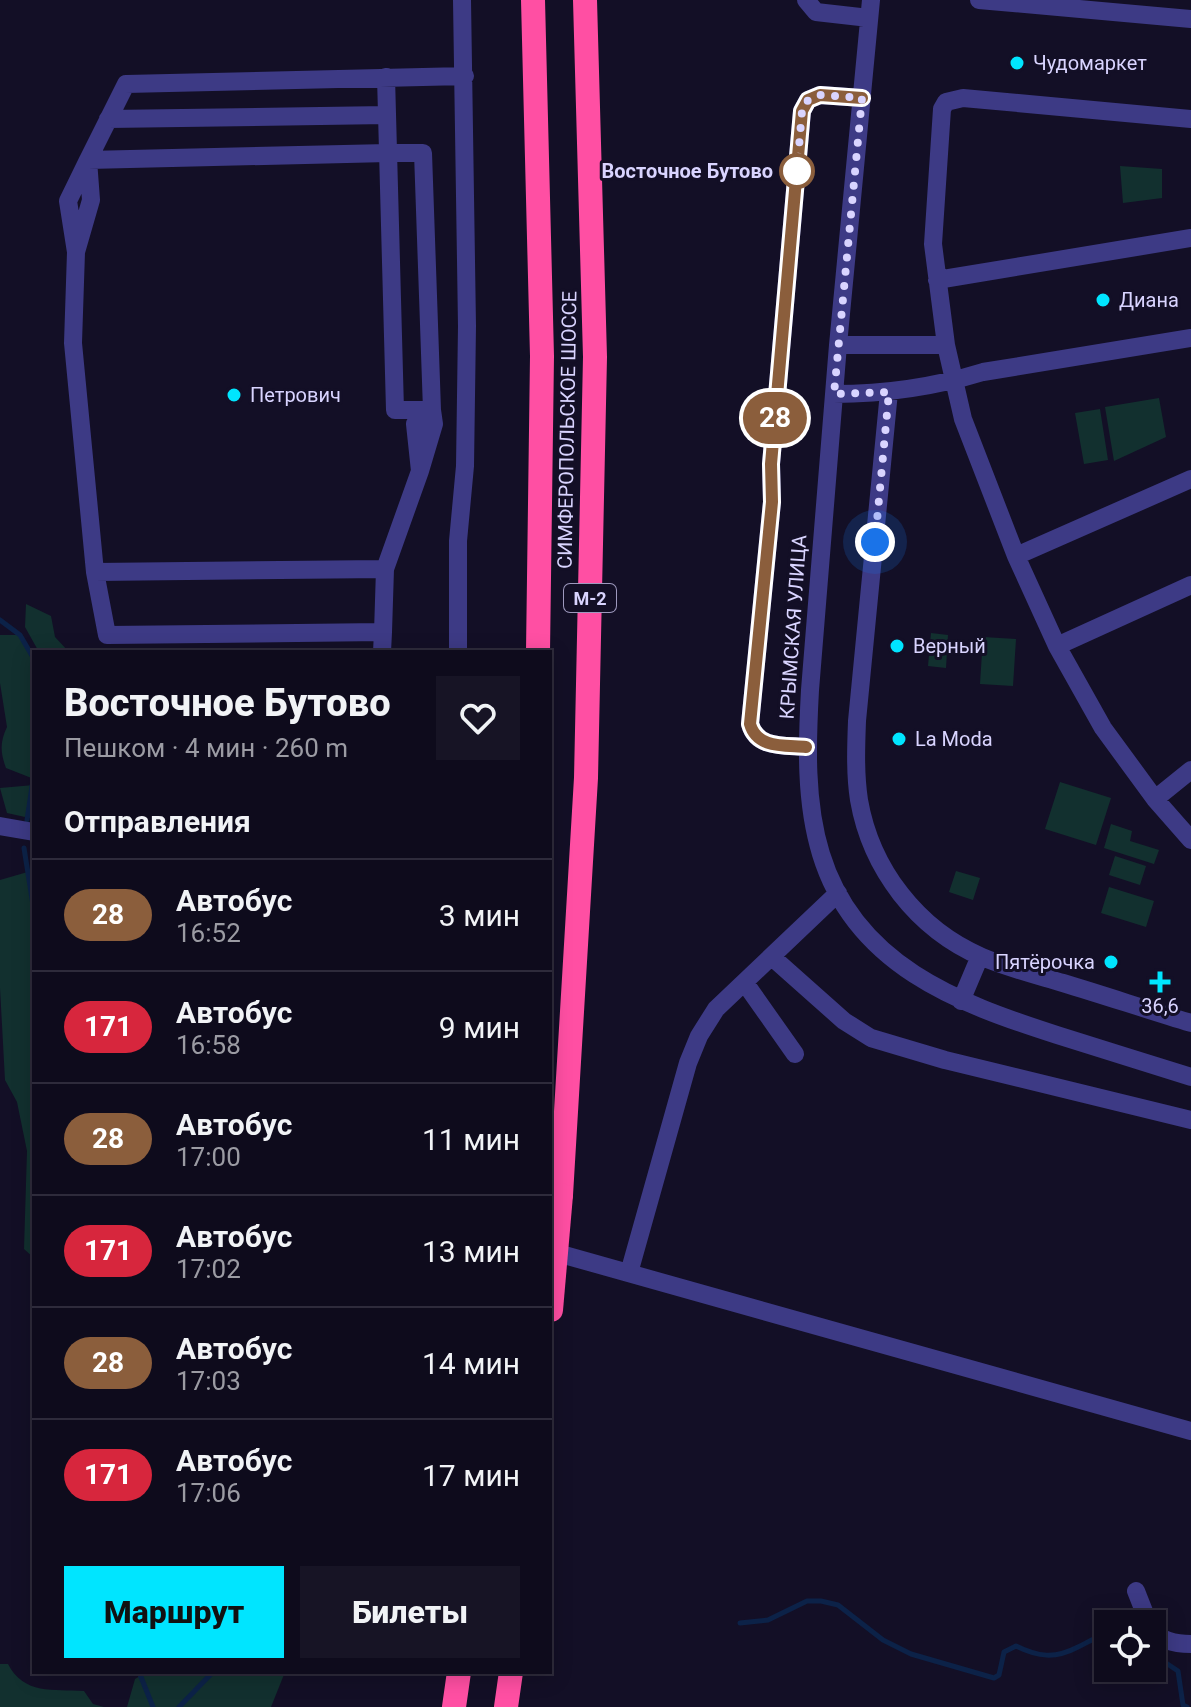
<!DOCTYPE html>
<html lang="ru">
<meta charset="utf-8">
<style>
:root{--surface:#0e0b1c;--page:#171425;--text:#f1f3f6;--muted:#9b9ba3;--line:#2e2b3b;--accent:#00e5ff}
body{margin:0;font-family:Roboto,sans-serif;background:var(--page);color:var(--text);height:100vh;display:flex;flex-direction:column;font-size:30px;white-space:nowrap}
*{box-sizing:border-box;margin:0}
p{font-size:26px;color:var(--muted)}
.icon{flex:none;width:44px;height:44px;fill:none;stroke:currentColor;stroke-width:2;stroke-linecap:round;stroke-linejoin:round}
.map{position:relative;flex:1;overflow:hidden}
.sheet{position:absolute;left:32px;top:650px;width:520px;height:1024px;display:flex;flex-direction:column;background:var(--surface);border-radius:0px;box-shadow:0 4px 20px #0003,0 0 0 2px var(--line)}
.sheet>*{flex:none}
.badge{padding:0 16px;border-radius:26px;font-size:28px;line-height:52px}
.buttons{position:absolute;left:1094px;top:1610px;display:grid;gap:16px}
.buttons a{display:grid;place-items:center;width:72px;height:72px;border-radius:0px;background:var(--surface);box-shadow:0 4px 20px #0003,0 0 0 2px var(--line);font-size:40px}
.you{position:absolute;width:40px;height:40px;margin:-20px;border:6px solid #fff;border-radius:50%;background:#1a73e8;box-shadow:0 0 0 12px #1a73e833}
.map>.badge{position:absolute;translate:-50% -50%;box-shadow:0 0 0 4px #fff}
h2{padding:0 32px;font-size:30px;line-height:72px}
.round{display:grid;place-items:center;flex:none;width:84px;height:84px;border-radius:0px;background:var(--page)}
.head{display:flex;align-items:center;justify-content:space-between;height:136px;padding:0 32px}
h1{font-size:38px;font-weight:800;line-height:60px}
.action{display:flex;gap:16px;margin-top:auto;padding:16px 32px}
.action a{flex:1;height:92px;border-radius:0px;background:var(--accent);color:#111;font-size:32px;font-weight:800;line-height:92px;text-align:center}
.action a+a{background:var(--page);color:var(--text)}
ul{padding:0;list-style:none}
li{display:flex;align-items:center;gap:24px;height:112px;padding:0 32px;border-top:2px solid var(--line)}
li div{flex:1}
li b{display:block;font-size:30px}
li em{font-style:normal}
li .badge{min-width:88px;font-weight:700;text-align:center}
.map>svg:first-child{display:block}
.green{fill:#12302f}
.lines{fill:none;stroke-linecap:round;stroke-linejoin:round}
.stream{stroke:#0c2248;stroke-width:5}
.minor{stroke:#3d3a85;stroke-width:18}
.highway{stroke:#ff4fa3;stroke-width:24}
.highway-bridge{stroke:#ff4fa3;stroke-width:24}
.line-casing{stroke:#fff;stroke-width:18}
.line{stroke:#8b5e3c;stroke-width:12}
.walk{stroke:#d9d4ff;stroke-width:8;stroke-dasharray:0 14.4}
.poi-dot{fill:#00e5ff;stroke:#130f26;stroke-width:3}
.stop-dot{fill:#fff;stroke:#8b5e3c;stroke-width:4}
.labels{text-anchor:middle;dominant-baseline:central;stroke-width:6;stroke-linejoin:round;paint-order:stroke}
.shield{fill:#130f26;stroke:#9e99be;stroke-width:2}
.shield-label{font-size:18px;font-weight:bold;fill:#d9d4ff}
.poi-label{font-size:20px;fill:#d9d4ff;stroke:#130f26;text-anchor:start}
.stop-label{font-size:20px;font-weight:bold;fill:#d9d4ff;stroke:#130f26;text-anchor:end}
.street-label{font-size:20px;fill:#d9d4ff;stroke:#130f26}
</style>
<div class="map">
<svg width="1191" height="1707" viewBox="0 0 1191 1707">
<rect width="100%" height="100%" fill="#130f26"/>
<path class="green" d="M1120,166L1162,169V198L1123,203Z
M1159,398L1166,437L1114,461L1105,407Z
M1100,409L1108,460L1084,464L1075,413Z
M26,604L51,616L55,637L69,652H39L25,627Z
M931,633L948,635L946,668L928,666Z
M0,635H20L34,665V779L6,768C0,752 0,742 7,727L0,683Z
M983,637L1016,639L1013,686L980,684Z
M1060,782L1111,798L1096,845L1045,829Z
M34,785V819L7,813L0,788Z
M1111,824L1132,831L1130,841L1159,850L1154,864L1104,848Z
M1115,856L1146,866L1140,885L1109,875Z
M31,871L34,880V1258L24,1249L27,1151L17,1102L5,1080L0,988V880Z
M956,871L980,878L973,900L949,892Z
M1109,887L1154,901L1146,927L1101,913Z
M0,1664H8C24,1695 53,1689 84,1691L93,1704L104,1707H0Z
M147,1672H285L271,1707H127L135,1679Z"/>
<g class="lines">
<path class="stream" d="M0,620L20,635L34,659
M27,820L34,773
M24,848L34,911
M740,1623L768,1620L807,1601H821L838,1605L883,1640L911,1654L994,1678L999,1675L1004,1652L1016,1646C1038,1657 1055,1659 1078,1647C1089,1642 1095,1636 1108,1637
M1152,1659L1163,1661L1178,1671L1183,1705L1187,1707
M139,1672L153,1707
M179,1707L213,1672"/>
<path class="minor" d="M806,0L816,12L869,18
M871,0L838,345L810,690C807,744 805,802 821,854C855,965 957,1003 1057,1035C1102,1049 1146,1063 1191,1077
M979,0L1191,19
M386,77L395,410H432L423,153H388L88,160L126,84L465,76
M108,119L387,115
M88,160L91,200L76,252L68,201Z
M76,252L73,343L95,572L385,569L420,471
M937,280L1191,238
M838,345H946L963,419L1016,556L1057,646L1103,728L1155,799L1191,840
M946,345L933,244L942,109L946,102L963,98L1191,119
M889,392L857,721C856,747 855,774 859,800C871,869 917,929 982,957C1008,968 1036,975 1063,983C1106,996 1148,1010 1191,1023
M834,394C885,394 934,387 983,372L1191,338
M432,410L434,424L420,471L415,424Z
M1016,556L1191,479
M95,572L107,635L383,632L385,569
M1057,646L1191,585
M382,652L383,632
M458,652V541L465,466L467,326L462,0
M806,747C785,745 757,749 750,724L772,502L771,464L802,111L808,100L820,95L862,98
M1155,799L1191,770
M0,826L34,832
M772,957L844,1021L871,1038L945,1060L1191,1120
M745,983L795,1054
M961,1001L980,956
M550,1251L1191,1431
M629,1273L688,1063L699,1036L716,1009L838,893
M1136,1591L1149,1624
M1152,1630C1161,1641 1178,1644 1191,1644"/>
<path class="highway" d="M533,0L542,356L538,652
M561,1195L586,778L595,357L585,0
M454,1707L459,1672
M506,1707L511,1672"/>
<path class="highway-bridge" d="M551,1310L561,1195"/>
</g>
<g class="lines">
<defs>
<path id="line" d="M806,747C785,745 757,749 750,724L772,502L771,464L802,111L808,100L820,95L862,98"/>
</defs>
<use href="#line" class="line-casing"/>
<use href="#line" class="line"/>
<path class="walk" d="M797,171L802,111L808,100L820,95L862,98L834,394L889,392L875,542"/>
</g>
<g class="poi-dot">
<circle cx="1017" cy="63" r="8"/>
<circle cx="1103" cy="300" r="8"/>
<circle cx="234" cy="395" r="8"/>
<circle cx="897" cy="646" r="8"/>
<circle cx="899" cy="739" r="8"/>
<circle cx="1111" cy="962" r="8"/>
<path d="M1156 970h8v8h8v8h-8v8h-8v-8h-8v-8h8z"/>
</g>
<circle class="stop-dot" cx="797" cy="171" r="16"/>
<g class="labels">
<rect class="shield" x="564" y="584" width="52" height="28" rx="6"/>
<g class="shield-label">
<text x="590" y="598">М-2</text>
</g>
<g class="poi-label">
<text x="1033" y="63">Чудомаркет</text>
<text x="1119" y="300">Диана</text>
<text x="250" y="395">Петрович</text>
<text x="913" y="646">Верный</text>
<text x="915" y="739">La Moda</text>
<text x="1095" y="962" text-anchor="end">Пятёрочка</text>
<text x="1160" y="1006" text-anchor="middle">36,6</text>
</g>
<g class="stop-label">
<text x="773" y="171">Восточное Бутово</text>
</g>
<g class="street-label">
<text transform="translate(567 430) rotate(-89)">СИМФЕРОПОЛЬСКОЕ ШОССЕ</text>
<text transform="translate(793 627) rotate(-86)">КРЫМСКАЯ УЛИЦА</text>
</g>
</g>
</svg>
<div class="buttons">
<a><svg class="icon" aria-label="locate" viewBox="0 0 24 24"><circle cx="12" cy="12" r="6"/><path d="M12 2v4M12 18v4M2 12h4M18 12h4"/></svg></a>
</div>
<div class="you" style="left:875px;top:542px"></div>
<b class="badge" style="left:775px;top:418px;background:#8b5e3c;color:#fff">28</b>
<section class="sheet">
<div class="head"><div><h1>Восточное Бутово</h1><p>Пешком · 4 мин · 260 m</p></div><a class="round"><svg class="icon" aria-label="heart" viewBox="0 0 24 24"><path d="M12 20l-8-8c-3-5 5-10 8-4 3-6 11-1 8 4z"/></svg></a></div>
<h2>Отправления</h2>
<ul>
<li><span class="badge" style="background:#8b5e3c;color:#fff">28</span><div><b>Автобус</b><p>16:52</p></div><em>3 мин</em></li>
<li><span class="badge" style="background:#d7263d;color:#fff">171</span><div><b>Автобус</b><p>16:58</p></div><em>9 мин</em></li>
<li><span class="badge" style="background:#8b5e3c;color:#fff">28</span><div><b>Автобус</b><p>17:00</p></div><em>11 мин</em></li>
<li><span class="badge" style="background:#d7263d;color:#fff">171</span><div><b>Автобус</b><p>17:02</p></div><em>13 мин</em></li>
<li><span class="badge" style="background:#8b5e3c;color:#fff">28</span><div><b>Автобус</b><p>17:03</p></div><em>14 мин</em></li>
<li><span class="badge" style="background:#d7263d;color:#fff">171</span><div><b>Автобус</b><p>17:06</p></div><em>17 мин</em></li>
</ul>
<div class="action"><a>Маршрут</a><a>Билеты</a></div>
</section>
</div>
